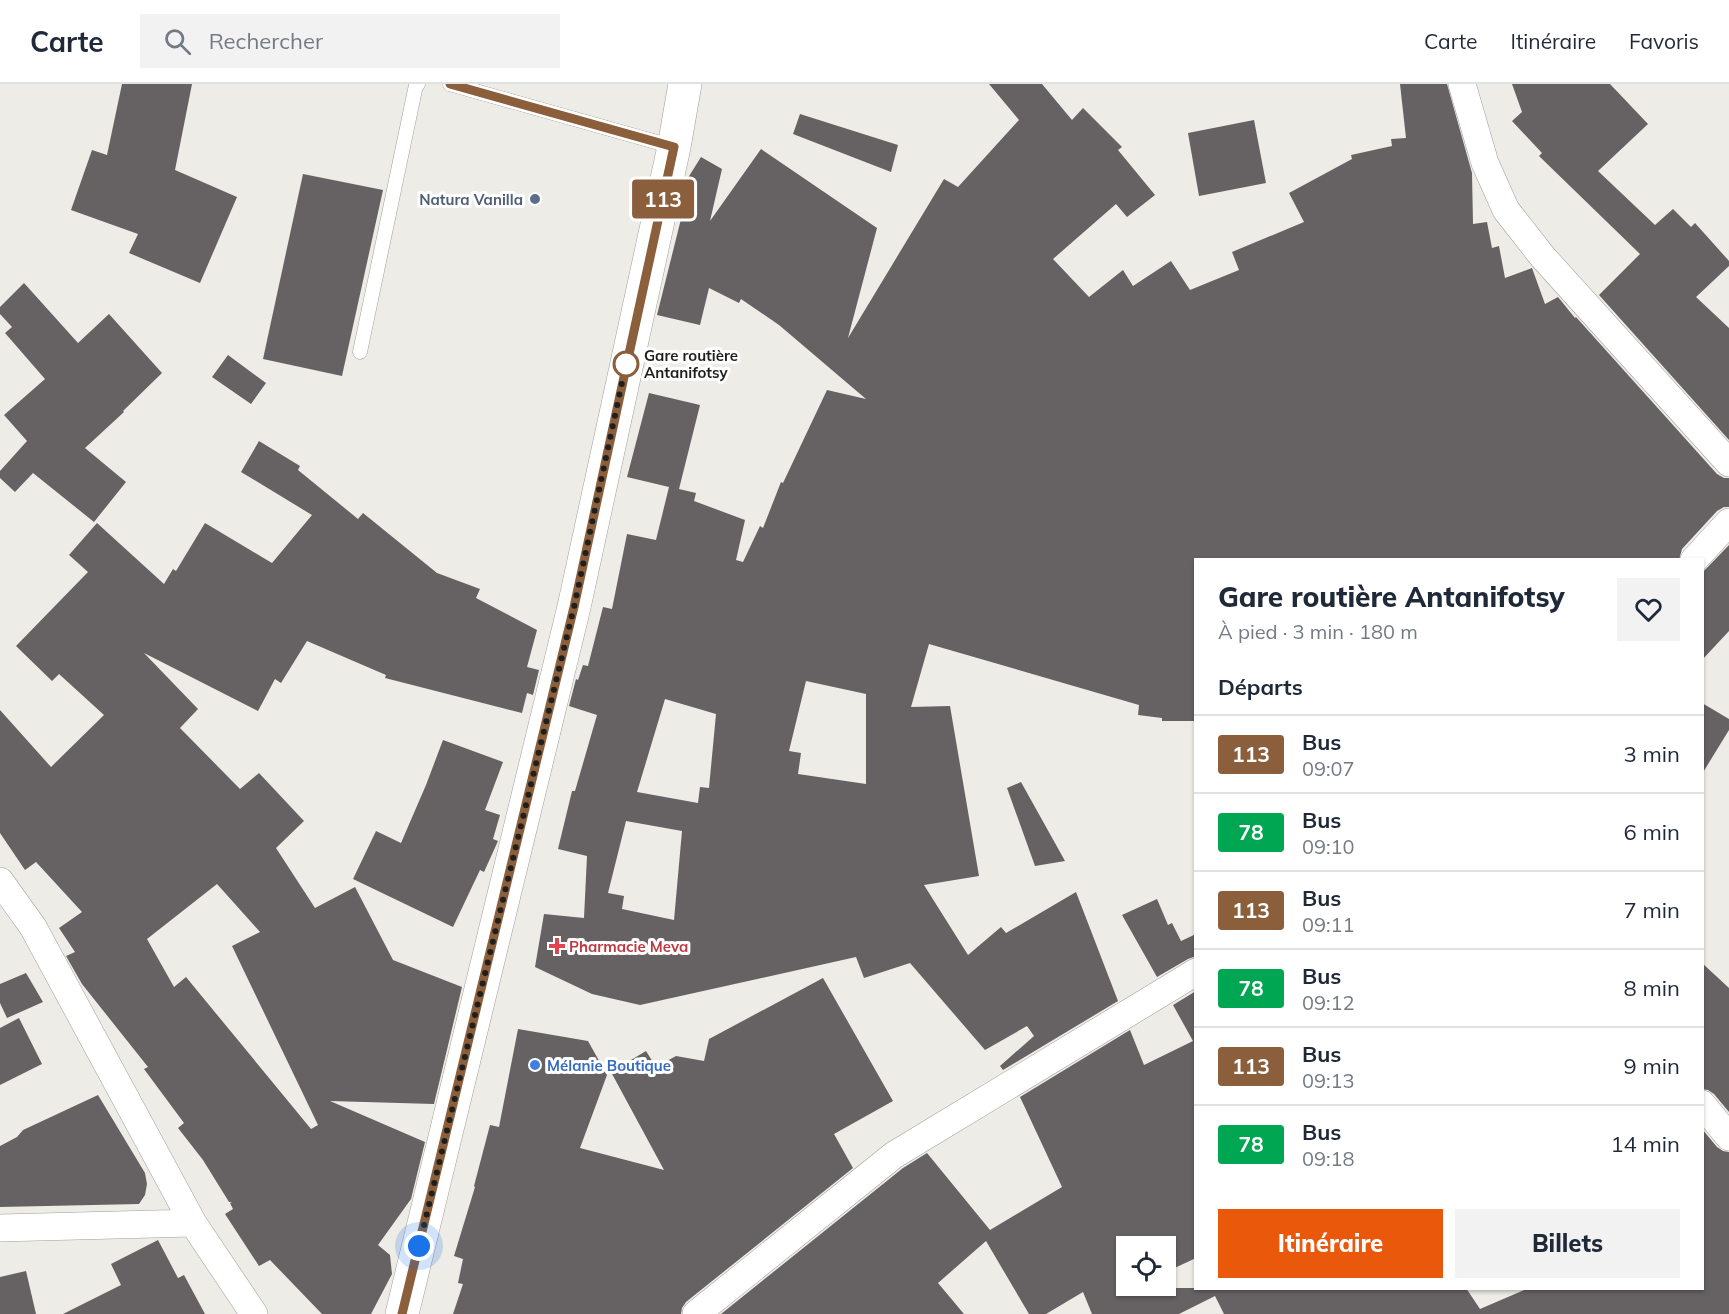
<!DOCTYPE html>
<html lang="fr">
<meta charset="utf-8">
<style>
:root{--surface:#fff;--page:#f2f2f3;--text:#1f2937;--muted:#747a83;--line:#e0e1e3;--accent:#ea580c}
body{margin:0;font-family:Mulish,sans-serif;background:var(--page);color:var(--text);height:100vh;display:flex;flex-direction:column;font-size:22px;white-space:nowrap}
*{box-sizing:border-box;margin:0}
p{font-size:20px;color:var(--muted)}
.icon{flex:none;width:33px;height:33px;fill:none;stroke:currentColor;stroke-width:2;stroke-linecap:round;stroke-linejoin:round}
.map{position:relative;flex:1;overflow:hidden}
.side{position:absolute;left:1194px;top:474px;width:510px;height:732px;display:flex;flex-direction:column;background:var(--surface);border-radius:0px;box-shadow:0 2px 4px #0004}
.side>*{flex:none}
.badge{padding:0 12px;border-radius:4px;font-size:21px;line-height:39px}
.controls{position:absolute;left:1116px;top:1152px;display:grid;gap:12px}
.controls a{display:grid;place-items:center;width:60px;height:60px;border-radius:0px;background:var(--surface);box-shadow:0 2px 4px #0004;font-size:30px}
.you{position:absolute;width:30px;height:30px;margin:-15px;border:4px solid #fff;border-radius:50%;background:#1a73e8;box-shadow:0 0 0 9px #1a73e833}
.map>.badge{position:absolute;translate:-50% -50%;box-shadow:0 0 0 3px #fff}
h2{padding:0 24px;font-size:22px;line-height:54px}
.round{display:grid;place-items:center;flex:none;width:63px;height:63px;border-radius:0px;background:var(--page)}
.head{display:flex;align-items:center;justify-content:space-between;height:102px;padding:0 24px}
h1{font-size:28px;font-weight:800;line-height:45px}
.button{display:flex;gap:12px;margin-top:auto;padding:12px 24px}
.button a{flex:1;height:69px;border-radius:0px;background:var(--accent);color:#fff;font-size:24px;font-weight:800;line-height:69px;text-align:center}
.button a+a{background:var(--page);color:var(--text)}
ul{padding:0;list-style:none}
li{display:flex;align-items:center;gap:18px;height:78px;padding:0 24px;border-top:2px solid var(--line)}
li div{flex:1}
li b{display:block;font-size:22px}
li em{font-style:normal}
li .badge{min-width:66px;font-weight:700;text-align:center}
header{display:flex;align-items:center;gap:36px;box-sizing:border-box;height:84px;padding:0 30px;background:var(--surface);border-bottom:2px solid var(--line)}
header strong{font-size:28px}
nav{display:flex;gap:33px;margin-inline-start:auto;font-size:21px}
.search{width:420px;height:54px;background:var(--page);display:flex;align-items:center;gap:15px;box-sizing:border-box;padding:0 21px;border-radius:0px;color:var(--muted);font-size:22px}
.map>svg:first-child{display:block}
.building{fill:#666163;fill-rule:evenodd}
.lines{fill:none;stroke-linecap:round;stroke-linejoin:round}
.lane-casing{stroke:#a09e99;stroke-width:15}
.street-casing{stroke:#a09e99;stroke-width:28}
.secondary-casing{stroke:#a09e99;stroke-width:34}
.lane{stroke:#fff;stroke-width:14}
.street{stroke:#fff;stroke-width:27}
.secondary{stroke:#fff;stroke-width:33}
.line-casing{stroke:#fff;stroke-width:14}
.line{stroke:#8b5e3c;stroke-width:9}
.walk{stroke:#1f1f1d;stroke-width:6;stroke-dasharray:0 10.8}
.service-dot{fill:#5c6f8a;stroke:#fff;stroke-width:2}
.stop-dot{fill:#fff;stroke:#8b5e3c;stroke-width:3}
.health-dot{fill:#e0444e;stroke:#fff;stroke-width:2}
.shop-dot{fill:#3f7fe0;stroke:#fff;stroke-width:2}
.labels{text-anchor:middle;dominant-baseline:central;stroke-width:6;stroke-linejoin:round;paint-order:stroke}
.service-label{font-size:15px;font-weight:bold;fill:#4e5e75;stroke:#fff;text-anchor:end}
.stop-label{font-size:15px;font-weight:bold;fill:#1f1f1d;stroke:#fff;text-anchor:start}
.health-label{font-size:15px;font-weight:bold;fill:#be3a42;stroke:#fff;text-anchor:start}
.shop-label{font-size:15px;font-weight:bold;fill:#366cbe;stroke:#fff;text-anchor:start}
</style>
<header>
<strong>Carte</strong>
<div class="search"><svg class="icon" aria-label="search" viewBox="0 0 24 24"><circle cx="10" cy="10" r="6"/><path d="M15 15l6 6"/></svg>Rechercher</div>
<nav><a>Carte</a><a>Itinéraire</a><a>Favoris</a></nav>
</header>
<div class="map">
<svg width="1729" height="1230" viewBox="0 0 1729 1230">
<rect width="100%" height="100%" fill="#eeece6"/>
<path class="building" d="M122,0H192L175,86L237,113L200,199L129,169L138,150L71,126L92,66L107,71Z
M989,0H1042L1072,36L1083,24L1122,63L1118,66L1155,111L1127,133L1116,120L1053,175L1089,213L1123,186L1133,202L1171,177L1190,206L1239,186L1232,168L1304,138L1289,109L1352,75L1351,71L1392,62L1391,55L1406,54L1400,0H1447L1472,89L1473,140L1487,138L1492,164L1499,162L1505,194L1532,184L1545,220L1558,213L1575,234L1576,233L1717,390L1724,394H1729V423H1724L1717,427L1682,465L1679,476H1196V637H1162V634L1138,631L1139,621L929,560L911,623L950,622L979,792L924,801L968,871L1001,843L1006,849L1076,808L1118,917L1003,986L1000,982L1034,952L1027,942L985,966L910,879L864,894L856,873L640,921L592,910L535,883L544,830L584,834L587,772L558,765L572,707H575L597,631L569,622L576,595L578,596L583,581L588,582L603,523L612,525L627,450L656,456L669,403L627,393L649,309L700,321L679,405L696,409L694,417L745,436L736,476L743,478L760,442L763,444L781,398L783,399L827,306L866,315L779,241L741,215L739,219L709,204L700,241L657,231L690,99L686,97L701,73L722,85L710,137L761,65L877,144L848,254L944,95L958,103L1019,36ZM806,597L866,610V700L798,690L801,669L789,667ZM665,615L716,630L709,704L700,703L698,719L637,708ZM626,737L682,747L674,836L622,825L624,812L608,809Z
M1512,0H1610L1648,40L1598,87L1655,141L1673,125L1691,143L1695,139L1729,177V182L1696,213L1729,244V356L1599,211L1640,170L1539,72L1542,69L1512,37L1522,28Z
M800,30L898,61L891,88L793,50Z
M1254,36L1266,99L1199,112L1188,49Z
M303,90L383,106L342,292L263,275Z
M24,199L78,259L109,230L162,289L123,327L124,328L85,364L126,398L94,438L33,389L15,408L0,394V387L27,357L4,331L45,295L5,249L12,243L0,230V223Z
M228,271L266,299L251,320L212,293Z
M259,357L300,382L298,386L358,435L363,429L437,489L480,505L476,514L537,546L527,583L539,586L533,611L527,609L522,629L385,594L386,591L307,557L281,599L275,595L258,627L144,569L198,625L180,644L240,705L259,689L304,737L276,764L315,824L355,803L393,876L462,903L434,1020L330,1017L425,1058L411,1115L378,1161L390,1171L392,1190L371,1230H322L270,1176L259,1182L225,1130L233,1125L230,1119L232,1118H229L203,1076L178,1044L184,1039L144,985L148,983L82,900L66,872L75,868L59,844L82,828L36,778L25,786L0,749V626L51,683L104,631L59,590L52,597L16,562L88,488L69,471L97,439L164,500L173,485L176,487L205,439L272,479L312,431L241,388ZM217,800L260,848L232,862L318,1041L311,1045L186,893L174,903L147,855Z
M1729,461V547L1702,576V489Z
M1702,619L1729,635V646L1702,690Z
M443,656L503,678L485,726L500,731L493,755L498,757L484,788L480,786L453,843L353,795L376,747L401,759L426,701Z
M1021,698L1065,777L1035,782L1007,704Z
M1157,815L1168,841L1172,839L1181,857L1196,850V872L1188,875L1157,893L1122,831Z
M1702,879L1729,904V1028L1714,1010L1708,1006L1702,1005Z
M26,889L43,918L7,934L0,919V900Z
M823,894L893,1017L834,1050L853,1084L686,1218L682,1224L681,1230H453L463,1200L458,1199L463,1175L454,1172L475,1103L474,1102L490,1041L499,1043L518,945L588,957L607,991L580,1064L664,1086L611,988L646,967L656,983L676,972L704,977L709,955Z
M1196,907V1174L1166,1188V1162H1126V1202H1138L1132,1204H1466L1480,1225L1529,1204H1702V1045L1717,1063L1723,1067L1729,1068V1230H1224L1215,1212L1179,1230H1092L1083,1208L1046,1230H1029L986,1157L938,1199L964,1230H721L903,1084L927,1069L990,1146L1062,1103L1020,1013L1130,946L1144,981L1193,957L1173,921Z
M19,934L42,980L0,1001V944Z
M98,1011L145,1089L147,1100L145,1111L139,1120L0,1123V1062L17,1053L23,1046Z
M158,1156L178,1194L184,1191L205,1230H63L121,1201L111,1180Z
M26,1187L36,1230H0V1193Z"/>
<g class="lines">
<defs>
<path id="lane" d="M450,0L674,63
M360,268L416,1L418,0"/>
<path id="street" d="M1462,0L1485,79L1506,126L1542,172L1729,379
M1694,476L1729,438
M0,797L33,843L193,1139L254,1230
M1702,1020L1729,1053
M0,1144L193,1139
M696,1230L894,1071L1196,888"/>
<path id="secondary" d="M402,1230L574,523L674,63L685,0"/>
</defs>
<use href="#lane" class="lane-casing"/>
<use href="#street" class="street-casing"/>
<use href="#secondary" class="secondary-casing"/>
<use href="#lane" class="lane"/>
<use href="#street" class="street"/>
<use href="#secondary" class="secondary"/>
</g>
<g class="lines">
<defs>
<path id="line" d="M402,1230L574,523L674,63L450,0"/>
</defs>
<use href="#line" class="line-casing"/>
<use href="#line" class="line"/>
<path class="walk" d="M419,1162L574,523L626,280"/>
</g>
<circle class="service-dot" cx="535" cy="115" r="6"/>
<circle class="stop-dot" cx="626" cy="280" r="12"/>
<path class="health-dot" d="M554 853h6v6h6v6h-6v6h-6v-6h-6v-6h6z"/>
<circle class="shop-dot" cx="535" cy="981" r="6"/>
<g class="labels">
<g class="service-label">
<text x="523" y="115">Natura Vanilla</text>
</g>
<g class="stop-label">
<text x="644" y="271">Gare routière<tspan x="644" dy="17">Antanifotsy</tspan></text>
</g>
<g class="health-label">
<text x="569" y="862">Pharmacie Meva</text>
</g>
<g class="shop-label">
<text x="547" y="981">Mélanie Boutique</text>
</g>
</g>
</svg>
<div class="controls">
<a><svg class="icon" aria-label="locate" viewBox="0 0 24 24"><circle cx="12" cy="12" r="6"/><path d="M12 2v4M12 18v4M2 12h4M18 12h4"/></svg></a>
</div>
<div class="you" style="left:419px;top:1162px"></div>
<b class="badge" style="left:663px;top:115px;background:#8b5e3c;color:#fff">113</b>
<section class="side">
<div class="head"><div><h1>Gare routière Antanifotsy</h1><p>À pied · 3 min · 180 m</p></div><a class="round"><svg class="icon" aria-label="heart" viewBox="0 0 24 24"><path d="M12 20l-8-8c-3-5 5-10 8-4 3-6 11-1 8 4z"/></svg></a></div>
<h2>Départs</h2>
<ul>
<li><span class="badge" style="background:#8b5e3c;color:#fff">113</span><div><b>Bus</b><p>09:07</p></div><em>3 min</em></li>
<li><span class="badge" style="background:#00a651;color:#fff">78</span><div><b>Bus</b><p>09:10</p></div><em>6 min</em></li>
<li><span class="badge" style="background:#8b5e3c;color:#fff">113</span><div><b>Bus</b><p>09:11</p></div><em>7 min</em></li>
<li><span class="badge" style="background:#00a651;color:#fff">78</span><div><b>Bus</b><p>09:12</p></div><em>8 min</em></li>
<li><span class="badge" style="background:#8b5e3c;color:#fff">113</span><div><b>Bus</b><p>09:13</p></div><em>9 min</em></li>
<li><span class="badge" style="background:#00a651;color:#fff">78</span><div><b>Bus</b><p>09:18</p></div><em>14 min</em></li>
</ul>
<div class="button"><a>Itinéraire</a><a>Billets</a></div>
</section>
</div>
